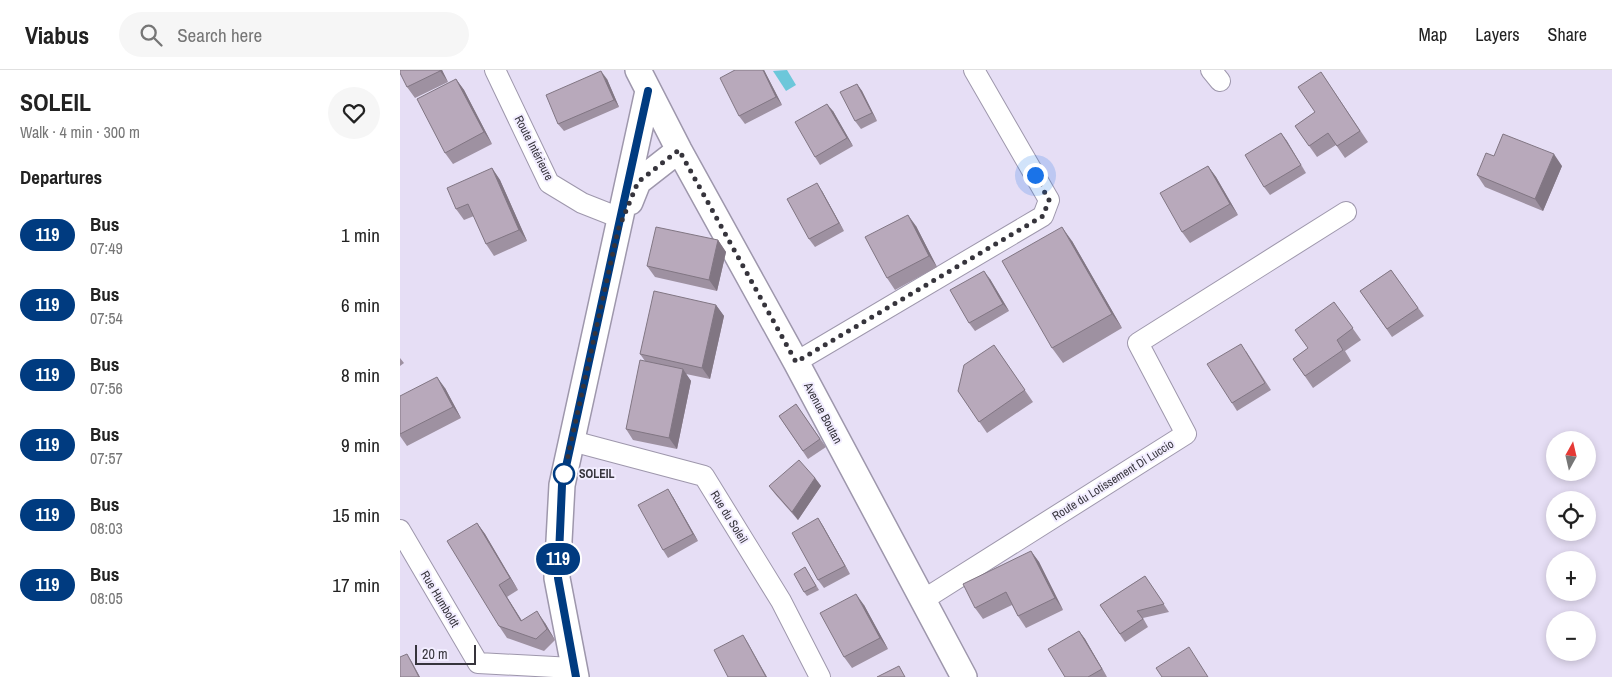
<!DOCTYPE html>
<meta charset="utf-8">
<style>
:root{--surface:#fff;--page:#f6f6f6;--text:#222;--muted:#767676;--line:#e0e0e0}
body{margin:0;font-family:"Archivo Narrow",sans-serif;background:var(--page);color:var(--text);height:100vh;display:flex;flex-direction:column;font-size:19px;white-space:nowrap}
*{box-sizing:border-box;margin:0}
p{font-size:16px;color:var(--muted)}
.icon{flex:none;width:28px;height:28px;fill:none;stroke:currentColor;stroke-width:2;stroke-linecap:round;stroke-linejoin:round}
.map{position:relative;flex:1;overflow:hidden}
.details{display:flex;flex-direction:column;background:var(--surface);width:400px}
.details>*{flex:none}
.badge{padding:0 10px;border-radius:16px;font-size:18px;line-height:32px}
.needle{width:32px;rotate:8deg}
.controls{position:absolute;left:1146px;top:361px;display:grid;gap:10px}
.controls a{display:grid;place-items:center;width:50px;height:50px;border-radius:50%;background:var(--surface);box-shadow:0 2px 8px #0003;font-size:25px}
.scale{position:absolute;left:15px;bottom:12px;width:61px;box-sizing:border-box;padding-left:5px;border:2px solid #36343c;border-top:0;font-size:14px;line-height:18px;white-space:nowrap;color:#36343c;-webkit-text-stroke:4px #f2edff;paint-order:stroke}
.you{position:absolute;width:25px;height:25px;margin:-12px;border:4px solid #fff;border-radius:50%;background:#1a73e8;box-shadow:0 0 0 8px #1a73e833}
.map>.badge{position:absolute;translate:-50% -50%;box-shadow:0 0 0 2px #fff}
h2{padding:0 20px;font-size:19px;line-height:45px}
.round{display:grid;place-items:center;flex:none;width:52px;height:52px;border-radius:26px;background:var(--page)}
.head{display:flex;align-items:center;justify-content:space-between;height:85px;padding:0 20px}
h1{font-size:24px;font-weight:700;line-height:38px}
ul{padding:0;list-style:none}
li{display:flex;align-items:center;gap:15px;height:70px;padding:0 20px}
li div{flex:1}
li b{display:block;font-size:19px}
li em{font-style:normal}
li .badge{min-width:55px;font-weight:700;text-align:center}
header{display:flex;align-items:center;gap:30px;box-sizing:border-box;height:70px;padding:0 25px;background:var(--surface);border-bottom:1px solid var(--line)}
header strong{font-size:24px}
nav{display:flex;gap:28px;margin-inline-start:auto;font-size:18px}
.search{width:350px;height:45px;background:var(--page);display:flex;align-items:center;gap:12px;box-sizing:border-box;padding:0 18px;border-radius:28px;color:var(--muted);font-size:19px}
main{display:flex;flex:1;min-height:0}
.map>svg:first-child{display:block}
.water{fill:#6cc7da}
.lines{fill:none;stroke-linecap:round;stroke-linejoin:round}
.minor-casing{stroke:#9e97ac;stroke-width:22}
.tertiary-casing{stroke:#9e97ac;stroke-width:28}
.minor{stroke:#fff;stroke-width:20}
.tertiary{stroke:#fff;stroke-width:25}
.wall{fill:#9e91a1}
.shaded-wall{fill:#817683}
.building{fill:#b8a9bb;stroke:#817683}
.line-casing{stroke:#fff;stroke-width:11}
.line{stroke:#003b80;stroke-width:8}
.walk{stroke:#36343c;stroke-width:5;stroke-dasharray:0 9}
.stop-dot{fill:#fff;stroke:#003b80;stroke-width:2.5}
.labels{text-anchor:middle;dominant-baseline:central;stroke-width:4;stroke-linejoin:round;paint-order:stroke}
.street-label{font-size:12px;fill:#36343c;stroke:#f2edff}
.stop-label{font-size:12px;font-weight:bold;fill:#36343c;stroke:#f2edff;text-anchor:start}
</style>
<header>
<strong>Viabus</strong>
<div class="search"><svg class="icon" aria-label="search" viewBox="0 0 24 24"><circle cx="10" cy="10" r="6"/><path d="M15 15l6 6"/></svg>Search here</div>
<nav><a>Map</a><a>Layers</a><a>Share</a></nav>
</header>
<main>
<section class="details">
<div class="head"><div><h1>SOLEIL</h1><p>Walk · 4 min · 300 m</p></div><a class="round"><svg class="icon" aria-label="heart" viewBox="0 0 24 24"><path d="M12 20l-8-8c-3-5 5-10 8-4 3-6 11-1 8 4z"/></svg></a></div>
<h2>Departures</h2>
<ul>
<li><span class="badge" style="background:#003b80;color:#fff">119</span><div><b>Bus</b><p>07:49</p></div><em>1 min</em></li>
<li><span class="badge" style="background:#003b80;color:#fff">119</span><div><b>Bus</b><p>07:54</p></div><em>6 min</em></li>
<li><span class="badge" style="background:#003b80;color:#fff">119</span><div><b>Bus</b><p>07:56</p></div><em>8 min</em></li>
<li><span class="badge" style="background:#003b80;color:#fff">119</span><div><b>Bus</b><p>07:57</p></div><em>9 min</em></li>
<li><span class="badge" style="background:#003b80;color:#fff">119</span><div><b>Bus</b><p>08:03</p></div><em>15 min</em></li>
<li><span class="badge" style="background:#003b80;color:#fff">119</span><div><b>Bus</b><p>08:05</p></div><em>17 min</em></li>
</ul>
</section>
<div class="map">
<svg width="1212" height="607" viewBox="0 0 1212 607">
<rect width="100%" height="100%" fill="#e6def5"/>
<path class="water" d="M387,0L396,15L386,21L373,1Z"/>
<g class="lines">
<defs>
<path id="minor" d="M95,0L149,113L182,133L220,148
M811,0L820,11
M396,292L643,146L649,130L574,0
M172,371L304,406L381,531L420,607
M0,460L78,593L173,598
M523,530L786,364L738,273L946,142"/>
<path id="tertiary" d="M238,0L279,80L396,292L564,607
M230,132L238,112L279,80
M176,607L157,508L162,415L248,21"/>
</defs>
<use href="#minor" class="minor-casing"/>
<use href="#tertiary" class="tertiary-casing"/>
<use href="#minor" class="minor"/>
<use href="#tertiary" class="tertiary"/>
</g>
<path class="wall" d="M0,0H42L48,12L15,28L7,17Z
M364,0L382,35L345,54L339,46Z
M921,2L968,72L945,88L936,75L917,87L895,56L915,42Z
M56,9L64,20L92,74L53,94L45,83Z
M207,9L219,37L164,61L158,54Z
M457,14L462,21L477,51L461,59L455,51Z
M433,41L453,76L420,95L415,87Z
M881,63L906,103L870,125L864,117Z
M1094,86L1162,96L1143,141L1085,117L1077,105Z
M808,96L816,107L838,145L790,173L782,162Z
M92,98L100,110L127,171L94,186L86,174L74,146L64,150L56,139Z
M422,121L444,161L415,177L409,169Z
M516,156L537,197L495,220L487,208Z
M318,170L326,182L317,221L255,207L247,196Z
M672,171L722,258L663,293L652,278Z
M991,200L1024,246L992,267L960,221Z
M590,209L609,241L575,261L569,253Z
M934,232L961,270L945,281L951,291L913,318L893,289L908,278Z
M316,235L324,246L310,309L286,304L291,311L277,379L233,370L226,359L245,291L240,284Z
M594,275L633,332L587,363L558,321Z
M846,281L871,320L837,341L832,333Z
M0,288L4,293L0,296Z
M45,318L61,348L7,376L0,366V326Z
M396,334L426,377L408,389L379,346Z
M415,408L421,416L398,450L375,424L369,416Z
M273,427L298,471L268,488L263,480Z
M418,448L423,456L450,504L424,518L418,510Z
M77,453L85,464L118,520L107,527L121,550L145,553L155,570L144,581L107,568L99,556Z
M631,481L639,492L663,540L626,558L618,546L612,535L583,549L575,538Z
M405,497L419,520L407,526L404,522Z
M745,506L769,542L743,548L748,557L725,572L700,535Z
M464,535L488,579L452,598L444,587Z
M679,561L685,569L707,607H665Z"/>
<path class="shaded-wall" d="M40,0H42L48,12L40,1Z
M363,0H364L382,35L376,27Z
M201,1L207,9L219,37L214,30Z
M56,9L64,20L92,74L84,62Z
M457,14L462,21L477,51L472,43Z
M427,34L433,41L453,76L447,68Z
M881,63L887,71L906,103Z
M1154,84L1162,96L1143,141L1135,129Z
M808,96L816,107L838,145L830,134Z
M92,98L100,110L127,171L119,160Z
M417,113L422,121L444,161L439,153Z
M508,145L516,156L537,197L529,186Z
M662,157L672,171L722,258L712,244Z
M318,170L326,182L317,221L309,210Z
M584,201L590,209L609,241L603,234Z
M316,235L324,246L310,309L302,298Z
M283,299L291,311L277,379L269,368Z
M37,307L45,318L61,348L53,337Z
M415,408L421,416L398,450L392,442Z
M268,419L273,427L298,471L293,464Z
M418,448L423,456L450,504L445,496Z
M77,453L85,464L118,520L110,508Z
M631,481L639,492L663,540L655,528Z
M99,515L107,527L129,562L121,551Z
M456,524L464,535L488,579L480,568Z
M137,541L145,553L155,570L147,559Z
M679,561L685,569L707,607L702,599Z
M343,565L348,573L367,607H366Z
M7,584L12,592L20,607H19Z"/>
<path class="building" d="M0,0H40V1L7,17L0,3Z
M335,0H363L376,27L339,46L320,8Z
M201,1L214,30L158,54L146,25Z
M921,2L960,61L937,76L928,63L909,76L895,56L915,42L898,17Z
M56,9L84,62L45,83L17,29Z
M457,14L472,43L455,51L440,22Z
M427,34L447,68L415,87L395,52Z
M881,63L901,95L864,117L845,85Z
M1103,64L1154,84L1135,129L1077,105L1086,83L1094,86Z
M808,96L830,134L782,162L760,123Z
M92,98L119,160L86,174L68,134L56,139L47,118Z
M417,113L439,153L409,169L387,129Z
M508,145L529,186L487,208L465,167Z
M256,157L318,170L309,210L247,196Z
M662,157L712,244L652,278L602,191Z
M991,200L1018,238L987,259L960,221Z
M584,201L603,234L569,253L550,220Z
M254,221L316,235L302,298L240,284Z
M934,232L953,258L937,270L943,280L905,306L893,289L908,278L895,260Z
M841,274L865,313L832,333L807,294Z
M594,275L625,320L579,352L558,321L564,295Z
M240,290L283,299L269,368L226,359Z
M37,307L53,337L0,364V326Z
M396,334L420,369L403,381L379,346Z
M399,390L415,408L392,442L369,416Z
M268,419L293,464L263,480L238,435Z
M418,448L445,496L418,510L392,463Z
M77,453L110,508L99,515L121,551L137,541L147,559L136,569L99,556L47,471Z
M631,481L655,528L618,546L606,522L575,538L563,514Z
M405,497L416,516L404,522L394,504Z
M745,506L764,534L737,541L743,549L720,564L700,535Z
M456,524L480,568L444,587L420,543Z
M679,561L702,599L688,607H665L648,579Z
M343,565L366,607H328L314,580Z
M789,577L808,607H762L756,598Z
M7,584L19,607H0V587Z
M499,596L505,607H477Z"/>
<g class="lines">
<defs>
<path id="line" d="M176,607L158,508L162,415L248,21"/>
</defs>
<use href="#line" class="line-casing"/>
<use href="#line" class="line"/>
<path class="walk" d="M164,404L218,160L238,112L279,80L396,292L643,146L649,130L635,105"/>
</g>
<circle class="stop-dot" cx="164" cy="404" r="10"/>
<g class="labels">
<g class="street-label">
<text transform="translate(134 78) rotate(63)">Route Intérieure</text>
<text transform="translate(423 343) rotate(62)">Avenue Boutan</text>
<text transform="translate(713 410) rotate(-32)">Route du Lotissement Di Luccio</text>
<text transform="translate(329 447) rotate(58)">Rue du Soleil</text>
<text transform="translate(40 529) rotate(59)">Rue Humboldt</text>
</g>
<g class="stop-label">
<text x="179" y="404">SOLEIL</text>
</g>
</g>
</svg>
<div class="controls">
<a><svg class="needle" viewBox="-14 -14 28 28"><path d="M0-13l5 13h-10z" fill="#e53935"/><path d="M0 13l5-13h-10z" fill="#767676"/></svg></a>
<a><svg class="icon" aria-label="locate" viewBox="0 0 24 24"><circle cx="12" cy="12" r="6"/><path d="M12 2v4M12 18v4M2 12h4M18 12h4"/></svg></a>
<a>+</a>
<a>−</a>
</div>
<div class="scale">20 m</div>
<div class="you" style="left:635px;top:105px"></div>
<b class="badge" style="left:158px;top:489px;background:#003b80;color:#fff">119</b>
</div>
</main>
